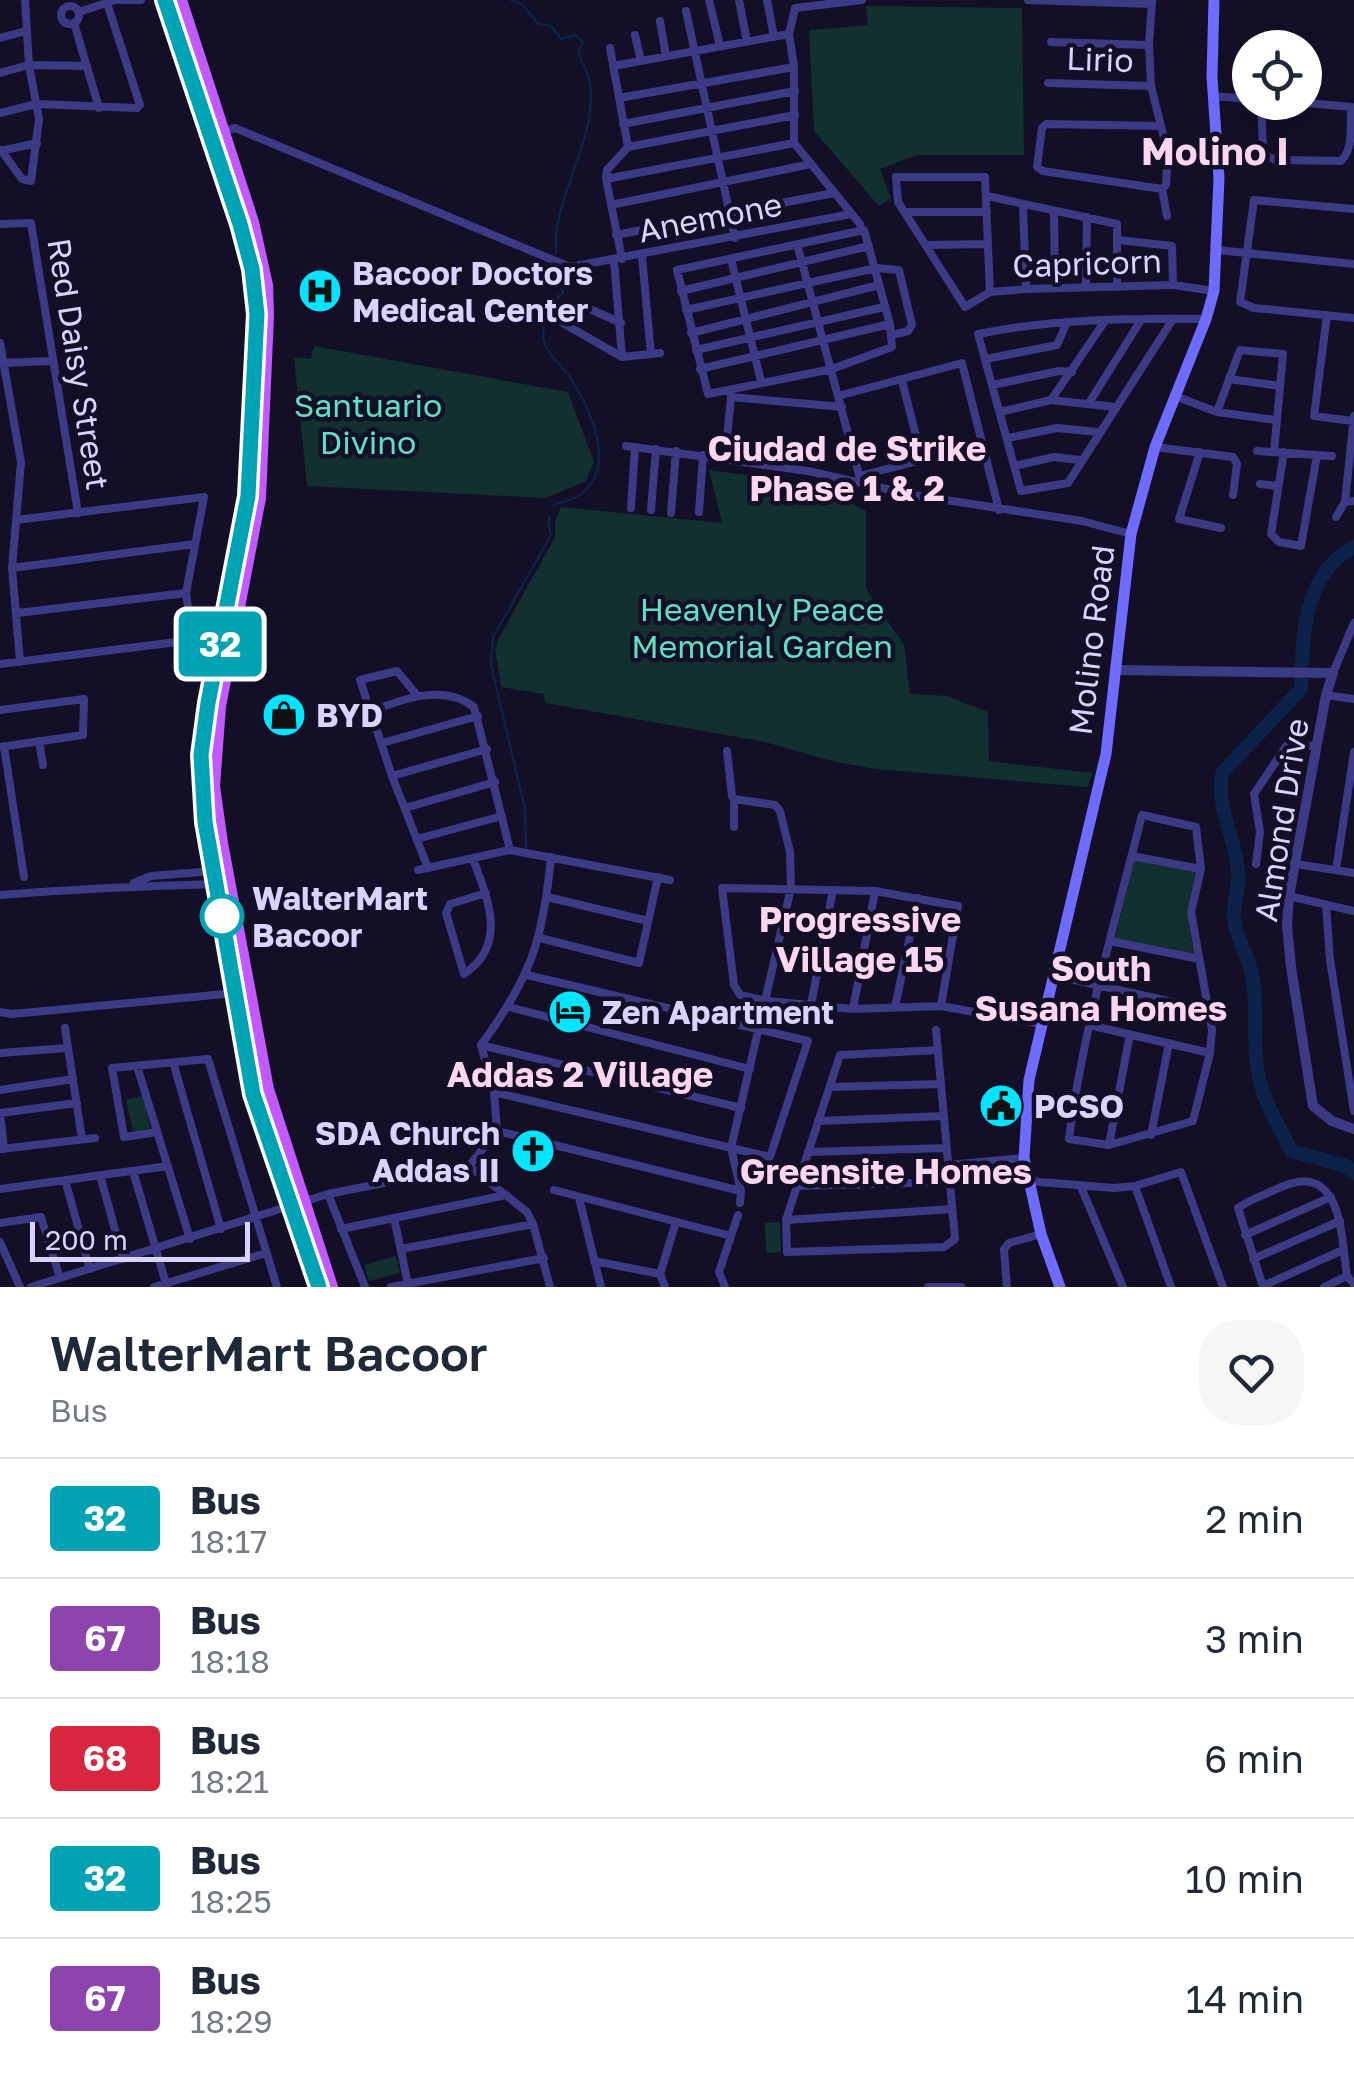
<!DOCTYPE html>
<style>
:root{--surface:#fff;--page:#f6f6f7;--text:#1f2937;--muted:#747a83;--line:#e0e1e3}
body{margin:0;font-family:"Golos Text",sans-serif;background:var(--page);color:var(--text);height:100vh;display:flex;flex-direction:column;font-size:38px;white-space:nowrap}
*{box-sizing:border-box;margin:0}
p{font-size:32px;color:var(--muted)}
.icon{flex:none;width:55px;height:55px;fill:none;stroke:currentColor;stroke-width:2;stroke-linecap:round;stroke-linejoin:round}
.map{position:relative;height:1287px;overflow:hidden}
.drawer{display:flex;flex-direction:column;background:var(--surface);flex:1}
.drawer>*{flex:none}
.badge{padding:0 20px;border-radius:8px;font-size:35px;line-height:65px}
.controls{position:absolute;left:1232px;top:30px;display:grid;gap:20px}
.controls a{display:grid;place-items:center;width:90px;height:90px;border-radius:50%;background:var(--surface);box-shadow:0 10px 40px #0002;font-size:50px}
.scale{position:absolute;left:30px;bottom:25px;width:220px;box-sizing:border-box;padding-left:10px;border:5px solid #d9d4ff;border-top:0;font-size:28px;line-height:35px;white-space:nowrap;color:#d9d4ff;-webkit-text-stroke:8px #130f26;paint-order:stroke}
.map>.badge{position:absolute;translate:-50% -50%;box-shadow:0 0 0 5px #fff}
.round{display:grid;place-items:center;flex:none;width:105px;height:105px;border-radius:40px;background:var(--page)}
.headline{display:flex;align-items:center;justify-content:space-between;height:170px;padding:0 50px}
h1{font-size:48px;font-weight:600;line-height:75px}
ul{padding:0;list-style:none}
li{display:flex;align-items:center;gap:30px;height:120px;padding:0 50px;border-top:2px solid var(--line)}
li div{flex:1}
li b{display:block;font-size:38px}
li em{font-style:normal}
li .badge{min-width:110px;font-weight:700;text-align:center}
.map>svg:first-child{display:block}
.green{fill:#12302f}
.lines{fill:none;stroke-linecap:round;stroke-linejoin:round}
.stream{stroke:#0c2248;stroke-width:2.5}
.river{stroke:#0c2248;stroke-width:14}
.minor{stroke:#3d3a85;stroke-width:8}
.tertiary{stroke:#3d3a85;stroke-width:10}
.secondary{stroke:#6f6bff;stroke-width:11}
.primary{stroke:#c25bff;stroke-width:12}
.line-casing{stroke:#fff;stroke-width:22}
.line{stroke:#00a3b4;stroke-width:15}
.stop-dot{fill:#fff;stroke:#00a3b4;stroke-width:5}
.labels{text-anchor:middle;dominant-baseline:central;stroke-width:9;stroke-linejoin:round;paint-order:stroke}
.street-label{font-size:32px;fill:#d9d4ff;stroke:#130f26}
.poi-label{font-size:32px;font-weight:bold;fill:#d9d4ff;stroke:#130f26;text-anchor:start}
.park-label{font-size:32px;fill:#5fe0c0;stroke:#130f26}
.stop-label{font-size:32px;font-weight:bold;fill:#d9d4ff;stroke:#130f26;text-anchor:start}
.neighbourhood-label{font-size:35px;font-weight:bold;fill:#ffd6f0;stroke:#130f26}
.quarter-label{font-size:38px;font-weight:bold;fill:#ffd6f0;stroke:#130f26}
</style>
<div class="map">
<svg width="1354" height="1287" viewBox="0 0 1354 1287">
<rect width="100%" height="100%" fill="#130f26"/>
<path class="green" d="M866,6L1022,8L1024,155H917L880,169L891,198L879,206L814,131L809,30L868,25Z
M314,346L568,392L594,462L586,481L546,498L307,486L294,357L311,359Z
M709,470L760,477L768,487L839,480L843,483L837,496L866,511V589L904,645L910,694L947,696L988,712L989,761L1092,773L1088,787L876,769L832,761L765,742L545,703L544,694L501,687L495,649L499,638L555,537V522L561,507L722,523Z
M1134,858L1197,871L1187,911L1194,956L1115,939Z
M143,1096L150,1128L133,1132L126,1100Z
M780,1222L781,1252L766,1253L765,1223Z
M396,1256L400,1273L369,1281L364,1265Z"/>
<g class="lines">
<path class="stream" d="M511,0L522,4L537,23L551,26L561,39L575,35L583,42L578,53C582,62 588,73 590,83C598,142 552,194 556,253
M553,506C560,501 568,502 575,498C620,472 592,412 571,379C563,366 548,356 544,341C540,324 551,303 563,292L555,269
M526,848L525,809L491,665L493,637L551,535L548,522L550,516"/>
<path class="river" d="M1354,547C1303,573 1302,639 1301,689L1222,773C1216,803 1232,832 1237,862C1241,887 1234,894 1234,915C1234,936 1248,953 1252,974C1259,1011 1250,1052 1262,1089C1268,1110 1282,1131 1291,1151L1346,1166L1354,1173"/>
<path class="minor" d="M120,0H141
M709,0L720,46
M739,0L747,42
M767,0L774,37
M1028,0L1152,4
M1152,0L1149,45L1151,86L1168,154L1166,185L1162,189L1043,171L1037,167L1042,128L1046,124L1161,126
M61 15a9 9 0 1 1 18 0a9 9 0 1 1-18 0Z
M686,11L735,238
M79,12L115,0
M660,21L666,56
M74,23L99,108
M789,34L794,67V143L860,224
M635,35L641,61
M0,38L26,31
M1051,42L1149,45
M610,48L628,147L607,170L606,179L622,259
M613,66L789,34L795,8L862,0
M0,73L29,65L87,66
M1048,83L1151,86
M1213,96L1250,99
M619,98L794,67
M1261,102L1263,149L1267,156L1276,160L1341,161C1354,149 1350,124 1351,107
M1296,102L1352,107
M0,113L36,104L137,108L140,105L106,0
M623,124L795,91
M223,131L235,128L570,267L851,214
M628,147L795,115
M1,150L22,179L31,181L39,119L29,65L25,0
M0,151L37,143
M606,179L794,143
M1162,189L1167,216
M987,196L1117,224V287
M611,205L811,164
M1023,205L1026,289
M1354,209L1254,200L1240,302L1254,308L1354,318
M1054,211L1055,288
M905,212H987
M0,224L31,223L78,513
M864,230L890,324L892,347L832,369L708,394L677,270Z
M616,235L834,193
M1118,240L1172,246L1173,285
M797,244L861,482
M927,245L987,244
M1217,250L1354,264
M642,256L651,354
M731,259L761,381
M614,261L622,357
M1086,287L1087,217
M681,291L869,246
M990,292L985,177H896L898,202L965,307L990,292L1026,289L1173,285L1214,291
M581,305L621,323
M686,310L876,268L899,270L912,325L908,331L892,335
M1327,315L1314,416L1353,421
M1173,319L1068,483L1021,491L978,334C1053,319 1130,318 1206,319
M561,322L622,357L660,353
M691,333L879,285
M0,343L21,462L12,568L20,662
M696,350L884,307
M986,359L1057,345L1067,322
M0,363L53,361
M700,369L890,324
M1229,379L1280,386
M902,381L922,459
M993,385L1059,371L1072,372
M838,396L962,363L999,510
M1175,396L1217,412L1276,420
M1051,400L1105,321
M1089,403L1141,320
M1000,412L1051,400L1115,407
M1217,412L1240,350L1283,354L1274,452
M1008,438L1057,428L1098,432
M626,446L808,471L913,495L1082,521L1131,534
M1155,447L1233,457L1237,464L1233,495
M1257,451L1332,456
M1200,452L1179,519L1221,528
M1284,452L1271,534L1279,542L1301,546L1317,455
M725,459L731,397L842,407
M1014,466L1054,457L1080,460
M860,476L982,444
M1260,484L1278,486
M1345,502L1354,416
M631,508L635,447
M651,510L656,449
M699,512L703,455
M671,513L676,451
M1336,517L1345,502L1354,501
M16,520L204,497L186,593L193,640
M12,568L195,544
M17,613L186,593
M0,664L193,640L224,639
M1333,673L1354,623
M416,694L397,671L360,680L392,776L428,868
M1326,695L1354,699
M0,710L84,699L83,735L0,747
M370,712C402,699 443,683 474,707L510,850
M39,741L43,765
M382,743L478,716
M4,746L24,877
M727,751L732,796L734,799L775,805L780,811L790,852L791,888L731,1148L741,1191L740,1203
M392,776L487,749
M734,799V827
M405,808L495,782
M1142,815L1196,827L1201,869L1191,912L1212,1030L1210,1053L1193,1121L1109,1145L1069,1139C1083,1029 1115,923 1142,815Z
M417,839L502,816
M1132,856L1201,869
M473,859C488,899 508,945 464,974L446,913L450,904L486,893
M1256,864L1260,832L1254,794L1287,745L1317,746
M1296,864L1354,873
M418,870L510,850L670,880
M1336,870L1354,752
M134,883L151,876L214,871
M0,895C73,889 144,886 216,884
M1289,896L1354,911
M547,897L648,921
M1326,905L1330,960L1354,1111
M540,938L639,963L658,877
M1110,941L1199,959
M1052,975L1208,1010
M811,1005L833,890
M941,1006L958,906L875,891L722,888L734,985L740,995L767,1001L853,1009L941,1006L1041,1024
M509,1007L750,1069
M895,1007L918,898
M853,1009L875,891
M0,1012L12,1014L236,993
M1089,1025L1210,1053
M65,1028L82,1139
M936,1030L955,1239L944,1247L787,1252L786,1220L840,1055L938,1050
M481,1045L741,1108
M0,1053L67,1048
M173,1062L221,1229
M137,1066L190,1239
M830,1087L941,1084
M0,1090L73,1079
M494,1092L770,1157L808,1041L527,975
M818,1121L944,1116
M497,1131L494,1092L481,1045C531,977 543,941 551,857
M497,1131L741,1191
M157,1132L124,1137L112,1068L208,1059L277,1287
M1151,1135L1169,1043
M1109,1145L1130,1034
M0,1149L95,1138
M4,1149L0,1113L77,1103
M808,1152L947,1148
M948,1165L1024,1158
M469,1166L527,1212L533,1224L550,1287
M469,1166L497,1131
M133,1171L167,1287
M100,1175L123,1259
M65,1180L90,1269
M1028,1181L1114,1188L1135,1186L1181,1172L1223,1287
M797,1186L950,1182
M1135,1186L1171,1287
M1081,1187L1123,1287
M0,1189L168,1166
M554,1190L731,1236
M328,1194L365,1287
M579,1198L601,1287
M394,1218L408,1284
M786,1220L952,1209
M0,1223L41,1217L60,1278
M341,1229L506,1195
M1245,1235L1331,1197
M0,1242L20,1287
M401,1249L533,1224
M1253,1259L1340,1221
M594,1261L660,1274
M1263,1286L1343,1250
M31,1287L328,1194L469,1166
M154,1287L266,1253
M391,1287L544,1258
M665,1287L660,1274L676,1222
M725,1287L719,1272L738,1215
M928,1287H961
M1007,1287L1004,1249L1009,1243L1041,1234
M1263,1287L1238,1208C1250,1199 1267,1194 1281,1187C1343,1160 1341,1238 1347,1276L1354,1284
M1324,1287L1347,1276"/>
<path class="tertiary" d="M1115,670L1333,673L1326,695L1289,896L1287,926L1291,967L1313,1106L1332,1121L1354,1129"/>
<path class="secondary" d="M1060,1287L1041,1234L1024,1158L1029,1080L1106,754L1131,534L1155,447L1206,319L1214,291L1219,178L1212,77L1214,0"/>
<path class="primary" d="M165,0L244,237L257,314L248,496L208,703L201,755L205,822L253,1094L319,1287
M181,0L253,222L267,285L268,315L260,498L220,706L214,786L222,843L268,1089L332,1287"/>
</g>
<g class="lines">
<defs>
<path id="line" d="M165,0L240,224L252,269L257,314L248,496L208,703L201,755L205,822L253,1094L319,1287"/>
</defs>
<use href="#line" class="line-casing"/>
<use href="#line" class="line"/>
</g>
<defs>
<symbol id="hospital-disc" viewBox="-11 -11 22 22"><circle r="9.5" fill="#00e5ff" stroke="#130f26"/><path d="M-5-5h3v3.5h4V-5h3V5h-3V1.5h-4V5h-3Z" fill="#111"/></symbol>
<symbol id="shop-disc" viewBox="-11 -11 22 22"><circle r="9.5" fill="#00e5ff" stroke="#130f26"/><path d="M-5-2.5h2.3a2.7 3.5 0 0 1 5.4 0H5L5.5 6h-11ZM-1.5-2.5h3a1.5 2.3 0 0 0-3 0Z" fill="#111"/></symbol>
<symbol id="hotel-disc" viewBox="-11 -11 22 22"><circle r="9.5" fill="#00e5ff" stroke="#130f26"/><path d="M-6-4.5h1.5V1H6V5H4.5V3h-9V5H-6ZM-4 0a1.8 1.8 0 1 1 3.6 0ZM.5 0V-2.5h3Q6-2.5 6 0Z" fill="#111"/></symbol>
<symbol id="civic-disc" viewBox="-11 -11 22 22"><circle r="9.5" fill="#00e5ff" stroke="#130f26"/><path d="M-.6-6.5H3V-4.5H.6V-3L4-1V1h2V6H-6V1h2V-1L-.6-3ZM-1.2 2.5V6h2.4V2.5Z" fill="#111"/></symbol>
<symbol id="church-disc" viewBox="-11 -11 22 22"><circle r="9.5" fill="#00e5ff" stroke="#130f26"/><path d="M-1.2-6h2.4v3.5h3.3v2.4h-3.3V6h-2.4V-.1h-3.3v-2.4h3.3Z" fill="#111"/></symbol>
</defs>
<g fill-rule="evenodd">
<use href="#hospital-disc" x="295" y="266" width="50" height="50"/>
<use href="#shop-disc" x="259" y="690" width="50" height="50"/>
<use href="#hotel-disc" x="545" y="987" width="50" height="50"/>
<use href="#civic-disc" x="976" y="1081" width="50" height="50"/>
<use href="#church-disc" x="508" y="1126" width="50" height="50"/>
</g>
<circle class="stop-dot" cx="222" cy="916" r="20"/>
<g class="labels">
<g class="street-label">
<text transform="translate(1100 59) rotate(2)">Lirio</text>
<text transform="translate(710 217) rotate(-11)">Anemone</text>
<text transform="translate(1087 263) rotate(-2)">Capricorn</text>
<text transform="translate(79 364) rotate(81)">Red Daisy Street</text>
<text transform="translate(1091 640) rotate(-83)">Molino Road</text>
<text transform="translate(1281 820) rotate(-81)">Almond Drive</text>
</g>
<g class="poi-label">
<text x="352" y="273">Bacoor Doctors<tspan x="352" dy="37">Medical Center</tspan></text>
<text x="316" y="715">BYD</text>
<text x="602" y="1012">Zen Apartment</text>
<text x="1034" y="1106">PCSO</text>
<text x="500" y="1133" text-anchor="end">SDA Church<tspan x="500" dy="37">Addas II</tspan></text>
</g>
<g class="park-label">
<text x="368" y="405">Santuario<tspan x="368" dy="37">Divino</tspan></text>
<text x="762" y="609">Heavenly Peace<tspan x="762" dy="37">Memorial Garden</tspan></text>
</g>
<g class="stop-label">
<text x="252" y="898">WalterMart<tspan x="252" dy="37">Bacoor</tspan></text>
</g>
<g class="neighbourhood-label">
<text x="847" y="448">Ciudad de Strike<tspan x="847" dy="40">Phase 1 &amp; 2</tspan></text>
<text x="860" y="919">Progressive<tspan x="860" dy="40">Village 15</tspan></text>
<text x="1101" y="968">South<tspan x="1101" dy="40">Susana Homes</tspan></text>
<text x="580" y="1074">Addas 2 Village</text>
<text x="886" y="1171">Greensite Homes</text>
</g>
<g class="quarter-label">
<text x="1215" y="150">Molino I</text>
</g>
</g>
</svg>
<div class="controls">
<a><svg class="icon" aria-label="locate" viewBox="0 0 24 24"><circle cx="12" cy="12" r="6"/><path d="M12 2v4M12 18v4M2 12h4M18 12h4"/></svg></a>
</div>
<div class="scale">200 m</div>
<b class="badge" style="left:220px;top:644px;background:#00a3b4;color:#fff">32</b>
</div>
<section class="drawer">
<div class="headline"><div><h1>WalterMart Bacoor</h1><p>Bus</p></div><a class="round"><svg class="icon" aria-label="heart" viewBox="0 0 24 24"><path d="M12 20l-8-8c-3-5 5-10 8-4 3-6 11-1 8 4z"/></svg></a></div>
<ul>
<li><span class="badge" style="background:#00a3b4;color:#fff">32</span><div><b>Bus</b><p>18:17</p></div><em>2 min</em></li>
<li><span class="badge" style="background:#8e44ad;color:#fff">67</span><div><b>Bus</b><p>18:18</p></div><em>3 min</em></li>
<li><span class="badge" style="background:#d7263d;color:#fff">68</span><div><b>Bus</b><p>18:21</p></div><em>6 min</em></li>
<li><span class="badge" style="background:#00a3b4;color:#fff">32</span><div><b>Bus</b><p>18:25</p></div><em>10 min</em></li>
<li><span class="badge" style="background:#8e44ad;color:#fff">67</span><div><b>Bus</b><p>18:29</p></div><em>14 min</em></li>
</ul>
</section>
